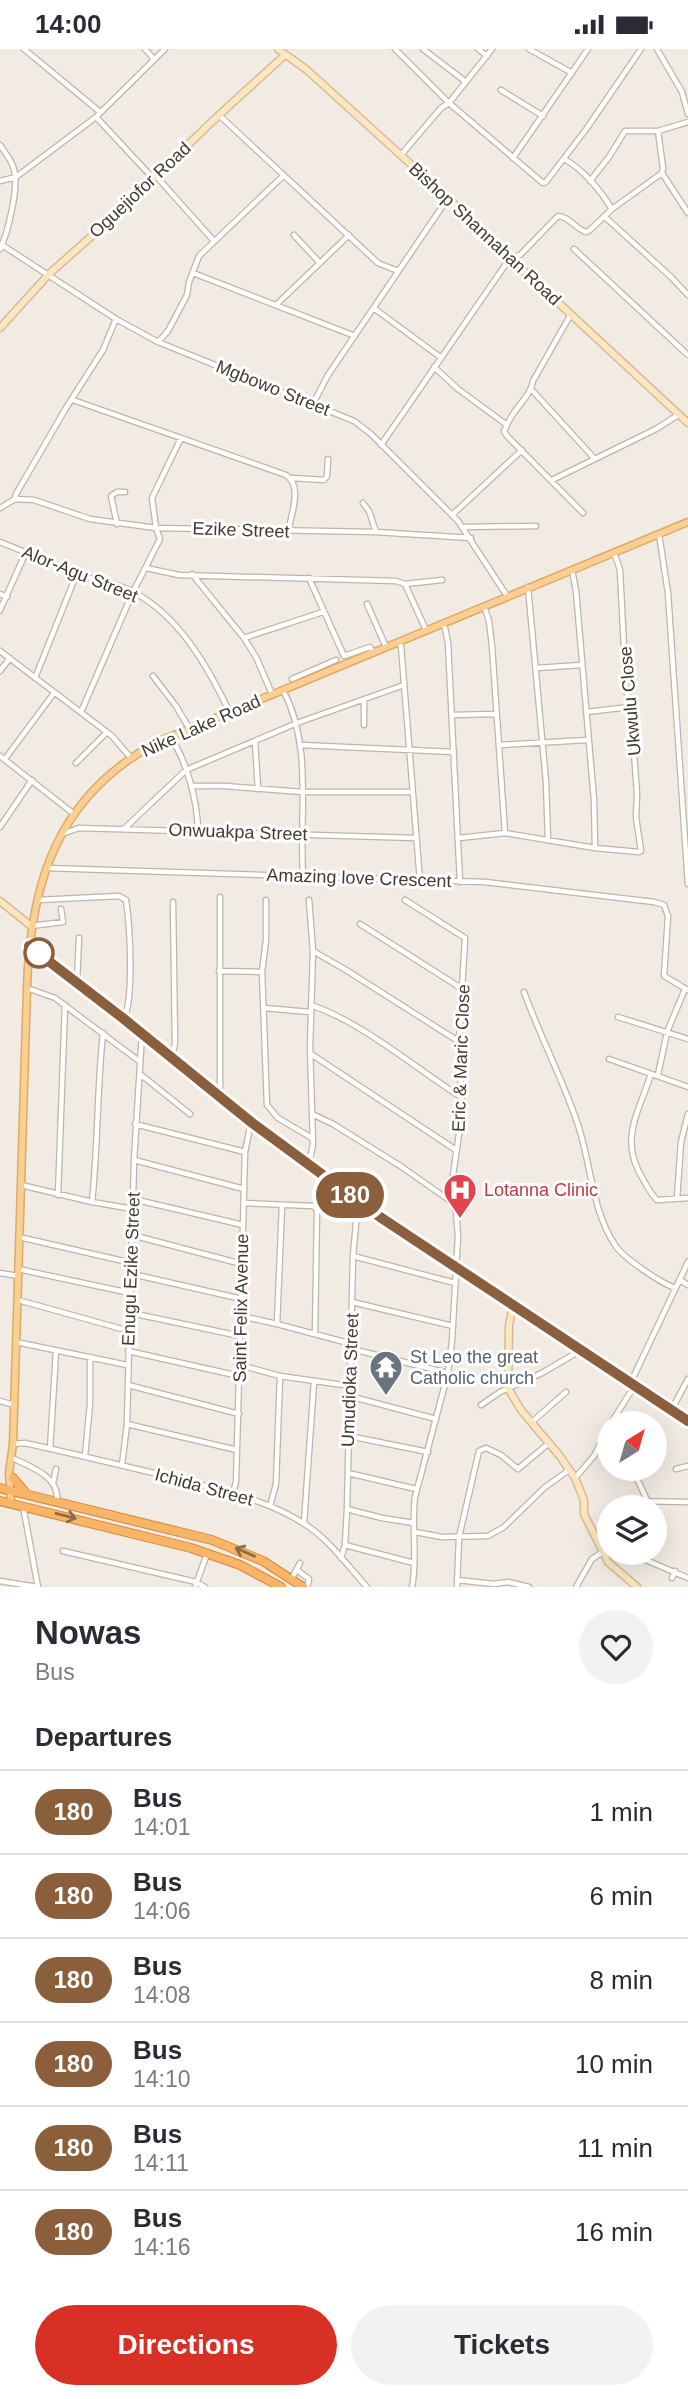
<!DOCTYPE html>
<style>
:root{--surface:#fff;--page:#f2f2f3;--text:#2b2b33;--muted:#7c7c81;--line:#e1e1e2;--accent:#d93025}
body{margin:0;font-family:Helvetica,sans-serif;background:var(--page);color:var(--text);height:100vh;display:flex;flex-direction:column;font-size:26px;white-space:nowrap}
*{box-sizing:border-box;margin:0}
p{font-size:23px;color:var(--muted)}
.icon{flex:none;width:38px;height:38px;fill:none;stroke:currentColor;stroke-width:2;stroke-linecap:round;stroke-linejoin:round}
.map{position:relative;height:1538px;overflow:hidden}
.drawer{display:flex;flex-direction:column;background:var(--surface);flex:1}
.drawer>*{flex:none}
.badge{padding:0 14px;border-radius:23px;font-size:24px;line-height:46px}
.needle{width:46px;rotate:37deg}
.tools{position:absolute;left:597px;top:1362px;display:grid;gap:14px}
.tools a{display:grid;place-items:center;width:70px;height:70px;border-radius:50%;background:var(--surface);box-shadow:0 7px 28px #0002;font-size:35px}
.map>.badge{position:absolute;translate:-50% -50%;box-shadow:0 0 0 4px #fff}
h2{padding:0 35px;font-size:26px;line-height:63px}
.round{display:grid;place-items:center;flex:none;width:74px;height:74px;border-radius:37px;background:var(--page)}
.head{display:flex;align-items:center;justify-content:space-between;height:119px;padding:0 35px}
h1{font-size:33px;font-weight:600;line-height:52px}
.cta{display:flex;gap:14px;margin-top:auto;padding:14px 35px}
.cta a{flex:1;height:80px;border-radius:42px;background:var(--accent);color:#fff;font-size:28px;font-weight:600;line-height:80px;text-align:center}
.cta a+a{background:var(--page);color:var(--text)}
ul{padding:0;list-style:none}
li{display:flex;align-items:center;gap:21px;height:84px;padding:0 35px;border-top:2px solid var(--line)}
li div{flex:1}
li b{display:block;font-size:26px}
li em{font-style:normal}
li .badge{min-width:77px;font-weight:700;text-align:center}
.status{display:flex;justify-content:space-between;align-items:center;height:49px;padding:0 35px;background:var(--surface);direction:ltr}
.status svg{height:19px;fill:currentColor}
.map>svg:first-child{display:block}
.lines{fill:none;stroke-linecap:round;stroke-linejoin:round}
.street-casing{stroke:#bfb4a9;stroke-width:7}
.secondary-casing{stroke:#d2bb96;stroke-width:9}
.primary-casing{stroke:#deaa64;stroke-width:9}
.highway-casing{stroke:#d68838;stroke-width:10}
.street{stroke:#fff;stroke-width:4.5}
.secondary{stroke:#fce6c2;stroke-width:6}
.primary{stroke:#facf93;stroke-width:6}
.highway{stroke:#f8b567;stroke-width:8}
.oneway{stroke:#8b6c48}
.line-casing{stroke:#fff;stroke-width:16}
.line{stroke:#8b5e3c;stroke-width:10}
.stop-dot{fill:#fff;stroke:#8b5e3c;stroke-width:3.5}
.labels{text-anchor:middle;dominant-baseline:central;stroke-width:6;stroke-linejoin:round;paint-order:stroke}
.street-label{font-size:18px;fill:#423b34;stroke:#fff}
.health-label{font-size:18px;fill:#be3a42;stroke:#fff;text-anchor:start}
.worship-label{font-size:18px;fill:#5b616d;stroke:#fff;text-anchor:start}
</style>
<div class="status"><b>14:00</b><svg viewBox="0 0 49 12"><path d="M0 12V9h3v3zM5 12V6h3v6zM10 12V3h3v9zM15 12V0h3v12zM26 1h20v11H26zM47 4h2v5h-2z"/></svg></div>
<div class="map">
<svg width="688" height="1538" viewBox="0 0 688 1538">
<rect width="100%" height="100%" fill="#f1ebe3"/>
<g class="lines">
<defs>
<path id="street" d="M24,0L100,63
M145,0L154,10
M395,0L449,54L543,134L546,133L587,79L641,0
M423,0L466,33
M478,0L487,7
M529,0L572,24
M657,0L682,43L688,65
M501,41L543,67
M219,66L378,214L398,222
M96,68L150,126L156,127L214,192
M658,82L663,119L662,124L688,164
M0,96C6,105 15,116 15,127C17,144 8,184 0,200
M401,106L441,59L449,54L492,0
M513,109L588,0
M564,110C583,120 601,142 612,160
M0,132L16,128L96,68L165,0
M590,132L609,108L625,82H658L688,73
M605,168L671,228L688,246
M294,186L319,213
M2,196L116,270L158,293L354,372L371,385L458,472L507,547
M574,200L688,306
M193,224L355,287
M276,256L349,186
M375,260L440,308
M158,293L168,282L187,246L189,233L199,207L283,127
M434,318L458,340L507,376L504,382L507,387L583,464
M531,340L594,409
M73,351L286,426C303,437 291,466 288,483
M313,355L328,326L448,149
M507,376C513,360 530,349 533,332L571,265
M381,396L510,209L520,206L558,167C568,167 576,180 586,183L590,181L612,160L662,124
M292,429L324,431L327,427L328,410
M552,431L656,380L678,366
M15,450L34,451L90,470L156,479L376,483L471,489
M363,454L369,462L376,483
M0,459L15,450L16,445L66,359L103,301L116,270
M452,466L522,401
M117,475L111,447L117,443H125
M463,478L536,477
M659,485L668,544L688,835
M0,493C27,503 53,516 80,526C97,532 117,534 132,542C179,567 207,616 229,662
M146,519L179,526L396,532L405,535L426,581
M572,521L576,542L594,751L595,799
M192,525L244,589L256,608L272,645
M309,529L344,607L370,598L373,603
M405,535L442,531
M528,538L546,733L548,791
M0,545L7,548
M367,555L386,598
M484,557L489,572L492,597L505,784L595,799L639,803L641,802L636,768L637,745L632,676L626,638L620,521L614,503
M0,561L26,503
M442,575L445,579L448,594L460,833
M244,589L323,563
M398,593L401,597L420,832
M0,602L112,687L131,709
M537,619L581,616
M0,622L10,609
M153,627L176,657L189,679
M35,629L77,524
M292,630L336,611
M283,641C313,697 299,765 303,826
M364,651V676
M81,663L133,543L160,490L156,479L152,449L181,389
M586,663L630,658
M453,666L496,665
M170,687C187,713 197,750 198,781
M255,693L258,740
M301,696L454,703
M499,696L587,691
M0,707L74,765
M5,710L54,644
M76,714L107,683
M191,737H225L302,743H412
M0,778L32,731
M124,780L186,721L297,674L404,636
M62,785L79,779L416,789
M459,789L505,784
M46,819L485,833L654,853L664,856L668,867L664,927L688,941
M220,848V1048
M38,851L119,847L126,851C130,877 134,948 124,970
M266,851V891L262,923L267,1056L278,1069L312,1089
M405,851L465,889L459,992L462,1064L453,1126L458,1187L452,1292L448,1324L415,1448C411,1478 418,1508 412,1538
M360,875L464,941
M31,877L63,873L61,860
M313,902L346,921L458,992
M219,922L262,923
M77,933L79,889
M27,939L55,949L139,1012
M524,943C540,987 562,1029 577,1073C591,1112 591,1160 615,1196C623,1209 661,1234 675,1239
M311,956C363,974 414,1018 461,1048
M264,959L310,963
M618,968L688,990
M311,1005L456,1101
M172,1008L175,994L173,853
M609,1010L688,1038
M140,1025L190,1065
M651,1025C638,1066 618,1091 644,1132C648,1139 651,1145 657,1151L688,1149
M658,1026L667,983L685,940
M312,1065L333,1075L402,1118L456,1156
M135,1075L245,1103
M134,1111L244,1140
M309,1116L313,1095L310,998L313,902L309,851
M21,1136L92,1153L133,1160
M58,1146L65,956
M677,1149L681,1093L688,1065
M133,1150L243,1176
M92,1153C98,1097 97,1040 103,984
M244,1154L313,1157L317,1161L315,1285
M132,1186L242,1215
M19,1188L132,1214
M353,1207L455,1234
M18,1220L130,1244
M0,1224L18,1227
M132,1225L242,1250
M680,1231L688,1236
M18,1251L129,1282
M352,1253L453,1277
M131,1264L240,1287
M241,1267L277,1275L282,1157
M277,1275L352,1295
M16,1293L127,1316
M352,1300L448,1324
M128,1302L239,1327
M240,1316L280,1327L350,1337
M631,1333L688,1213
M128,1336L239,1365
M349,1347L436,1370
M0,1352L14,1356
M481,1356L500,1343L542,1324L581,1301
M671,1362L688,1330
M532,1373L566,1343
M611,1374L635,1336
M127,1375L237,1401
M349,1387L428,1403
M13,1395L25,1394C79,1406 133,1419 187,1432C227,1443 267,1451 303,1474C328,1489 347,1516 367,1538
M50,1400L56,1302
M654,1402L663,1401
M85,1407L90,1355V1308
M12,1409C30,1417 60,1428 57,1452
M122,1416L127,1375L134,1111L142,985
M632,1419L647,1451
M676,1420L688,1417
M348,1424L416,1440
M575,1429L594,1407L609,1377
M53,1434L56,1420
M233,1444L236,1433L239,1327L245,1103L251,1073
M23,1457L38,1538
M270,1457L276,1435L280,1327
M629,1458L634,1452L688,1453
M347,1460L382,1469L414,1474
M304,1474L314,1333
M415,1483L442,1488L488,1487L504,1478L544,1439L569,1421
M345,1496L414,1514
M63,1502L196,1533L205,1538
M627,1503L688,1529
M341,1509L345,1496L347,1460L353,1207L358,1152
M297,1521L309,1530L307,1538
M292,1529L300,1514
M672,1529L675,1522
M457,1531L494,1535L508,1533L529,1538
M0,1532L37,1538
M195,1538L207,1505
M457,1538L459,1488L479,1402L486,1399L501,1406L518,1420L549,1394
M576,1538L592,1510L609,1499"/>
<path id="secondary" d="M278,0L307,21L448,149L510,209L688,374
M0,279L49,225L103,177L219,66L285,6
M0,852L31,877
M29,897L124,970L251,1073L380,1168L688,1372
M513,1255L509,1277L508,1339L521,1361L559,1406L575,1429L584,1451V1465L608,1513L637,1538"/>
<path id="primary" d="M11,1454L9,1424L13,1395L27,939C30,832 59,744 160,692L688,473"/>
<path id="highway" d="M13,1429L24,1442
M0,1439L212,1491L263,1512L303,1538
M0,1452L191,1499L240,1516L281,1538"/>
</defs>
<use href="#street" class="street-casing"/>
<use href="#secondary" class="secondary-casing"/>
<use href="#primary" class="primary-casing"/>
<use href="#highway" class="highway-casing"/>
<use href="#street" class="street"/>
<use href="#secondary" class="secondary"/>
<use href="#primary" class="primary"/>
<use href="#highway" class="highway"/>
</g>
<defs><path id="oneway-shaft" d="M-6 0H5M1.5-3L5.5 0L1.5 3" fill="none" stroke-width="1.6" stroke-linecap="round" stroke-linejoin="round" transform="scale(1.75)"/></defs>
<g class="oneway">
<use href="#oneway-shaft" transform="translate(66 1467) rotate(14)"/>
<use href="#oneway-shaft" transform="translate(245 1503) rotate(-156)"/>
</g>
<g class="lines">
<defs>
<path id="line" d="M29,897L124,970L251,1073L380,1168L688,1372"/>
</defs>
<use href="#line" class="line-casing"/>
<use href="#line" class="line"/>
</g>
<defs>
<symbol id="hospital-pin" viewBox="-11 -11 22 30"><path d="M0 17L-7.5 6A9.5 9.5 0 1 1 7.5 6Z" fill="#e0444e" stroke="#fff"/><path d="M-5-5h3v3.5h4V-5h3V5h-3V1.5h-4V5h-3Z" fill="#fff"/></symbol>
<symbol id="temple-pin" viewBox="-11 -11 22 30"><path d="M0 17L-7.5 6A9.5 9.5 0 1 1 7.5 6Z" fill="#6b7280" stroke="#fff"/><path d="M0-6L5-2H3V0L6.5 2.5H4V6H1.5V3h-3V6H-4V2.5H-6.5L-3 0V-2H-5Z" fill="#fff"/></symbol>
</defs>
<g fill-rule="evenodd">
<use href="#hospital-pin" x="441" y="1122" width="38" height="52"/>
<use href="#temple-pin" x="367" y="1299" width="38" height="52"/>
</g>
<circle class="stop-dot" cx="39" cy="904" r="14"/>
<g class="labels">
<g class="street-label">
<text transform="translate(140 141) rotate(-43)">Oguejiofor Road</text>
<text transform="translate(485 185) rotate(43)">Bishop Shannahan Road</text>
<text transform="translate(273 339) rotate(22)">Mgbowo Street</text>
<text transform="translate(241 481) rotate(2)">Ezike Street</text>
<text transform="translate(80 525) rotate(22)">Alor-Agu Street</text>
<text transform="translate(630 652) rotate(-95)">Ukwulu Close</text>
<text transform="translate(201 677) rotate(-24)">Nike Lake Road</text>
<text transform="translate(238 783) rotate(2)">Onwuakpa Street</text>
<text transform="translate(359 829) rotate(2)">Amazing love Crescent</text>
<text transform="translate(461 1009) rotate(-88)">Eric &amp; Maric Close</text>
<text transform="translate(131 1220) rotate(-88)">Enugu Ezike Street</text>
<text transform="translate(241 1259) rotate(-89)">Saint Felix Avenue</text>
<text transform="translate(350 1331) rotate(-88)">Umudioka Street</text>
<text transform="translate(204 1438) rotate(15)">Ichida Street</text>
</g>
<g class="health-label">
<text x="484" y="1141">Lotanna Clinic</text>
</g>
<g class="worship-label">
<text x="410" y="1308">St Leo the great<tspan x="410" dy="21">Catholic church</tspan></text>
</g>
</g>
</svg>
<div class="tools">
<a><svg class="needle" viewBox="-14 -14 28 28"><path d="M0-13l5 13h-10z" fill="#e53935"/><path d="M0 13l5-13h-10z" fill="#7c7c81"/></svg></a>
<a><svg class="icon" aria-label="layers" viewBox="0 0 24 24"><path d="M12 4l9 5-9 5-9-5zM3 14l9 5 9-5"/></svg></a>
</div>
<b class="badge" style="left:350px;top:1146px;background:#8b5e3c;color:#fff">180</b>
</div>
<section class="drawer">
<div class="head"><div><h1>Nowas</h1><p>Bus</p></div><a class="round"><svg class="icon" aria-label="heart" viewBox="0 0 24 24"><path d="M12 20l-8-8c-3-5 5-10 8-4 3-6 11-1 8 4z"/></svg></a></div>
<h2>Departures</h2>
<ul>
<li><span class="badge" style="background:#8b5e3c;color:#fff">180</span><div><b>Bus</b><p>14:01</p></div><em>1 min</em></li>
<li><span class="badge" style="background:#8b5e3c;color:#fff">180</span><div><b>Bus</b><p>14:06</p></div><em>6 min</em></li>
<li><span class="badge" style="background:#8b5e3c;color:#fff">180</span><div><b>Bus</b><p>14:08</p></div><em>8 min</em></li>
<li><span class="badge" style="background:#8b5e3c;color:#fff">180</span><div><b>Bus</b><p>14:10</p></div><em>10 min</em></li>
<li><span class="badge" style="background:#8b5e3c;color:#fff">180</span><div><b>Bus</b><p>14:11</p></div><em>11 min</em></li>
<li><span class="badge" style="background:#8b5e3c;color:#fff">180</span><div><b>Bus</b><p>14:16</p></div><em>16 min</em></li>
</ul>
<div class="cta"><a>Directions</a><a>Tickets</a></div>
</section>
